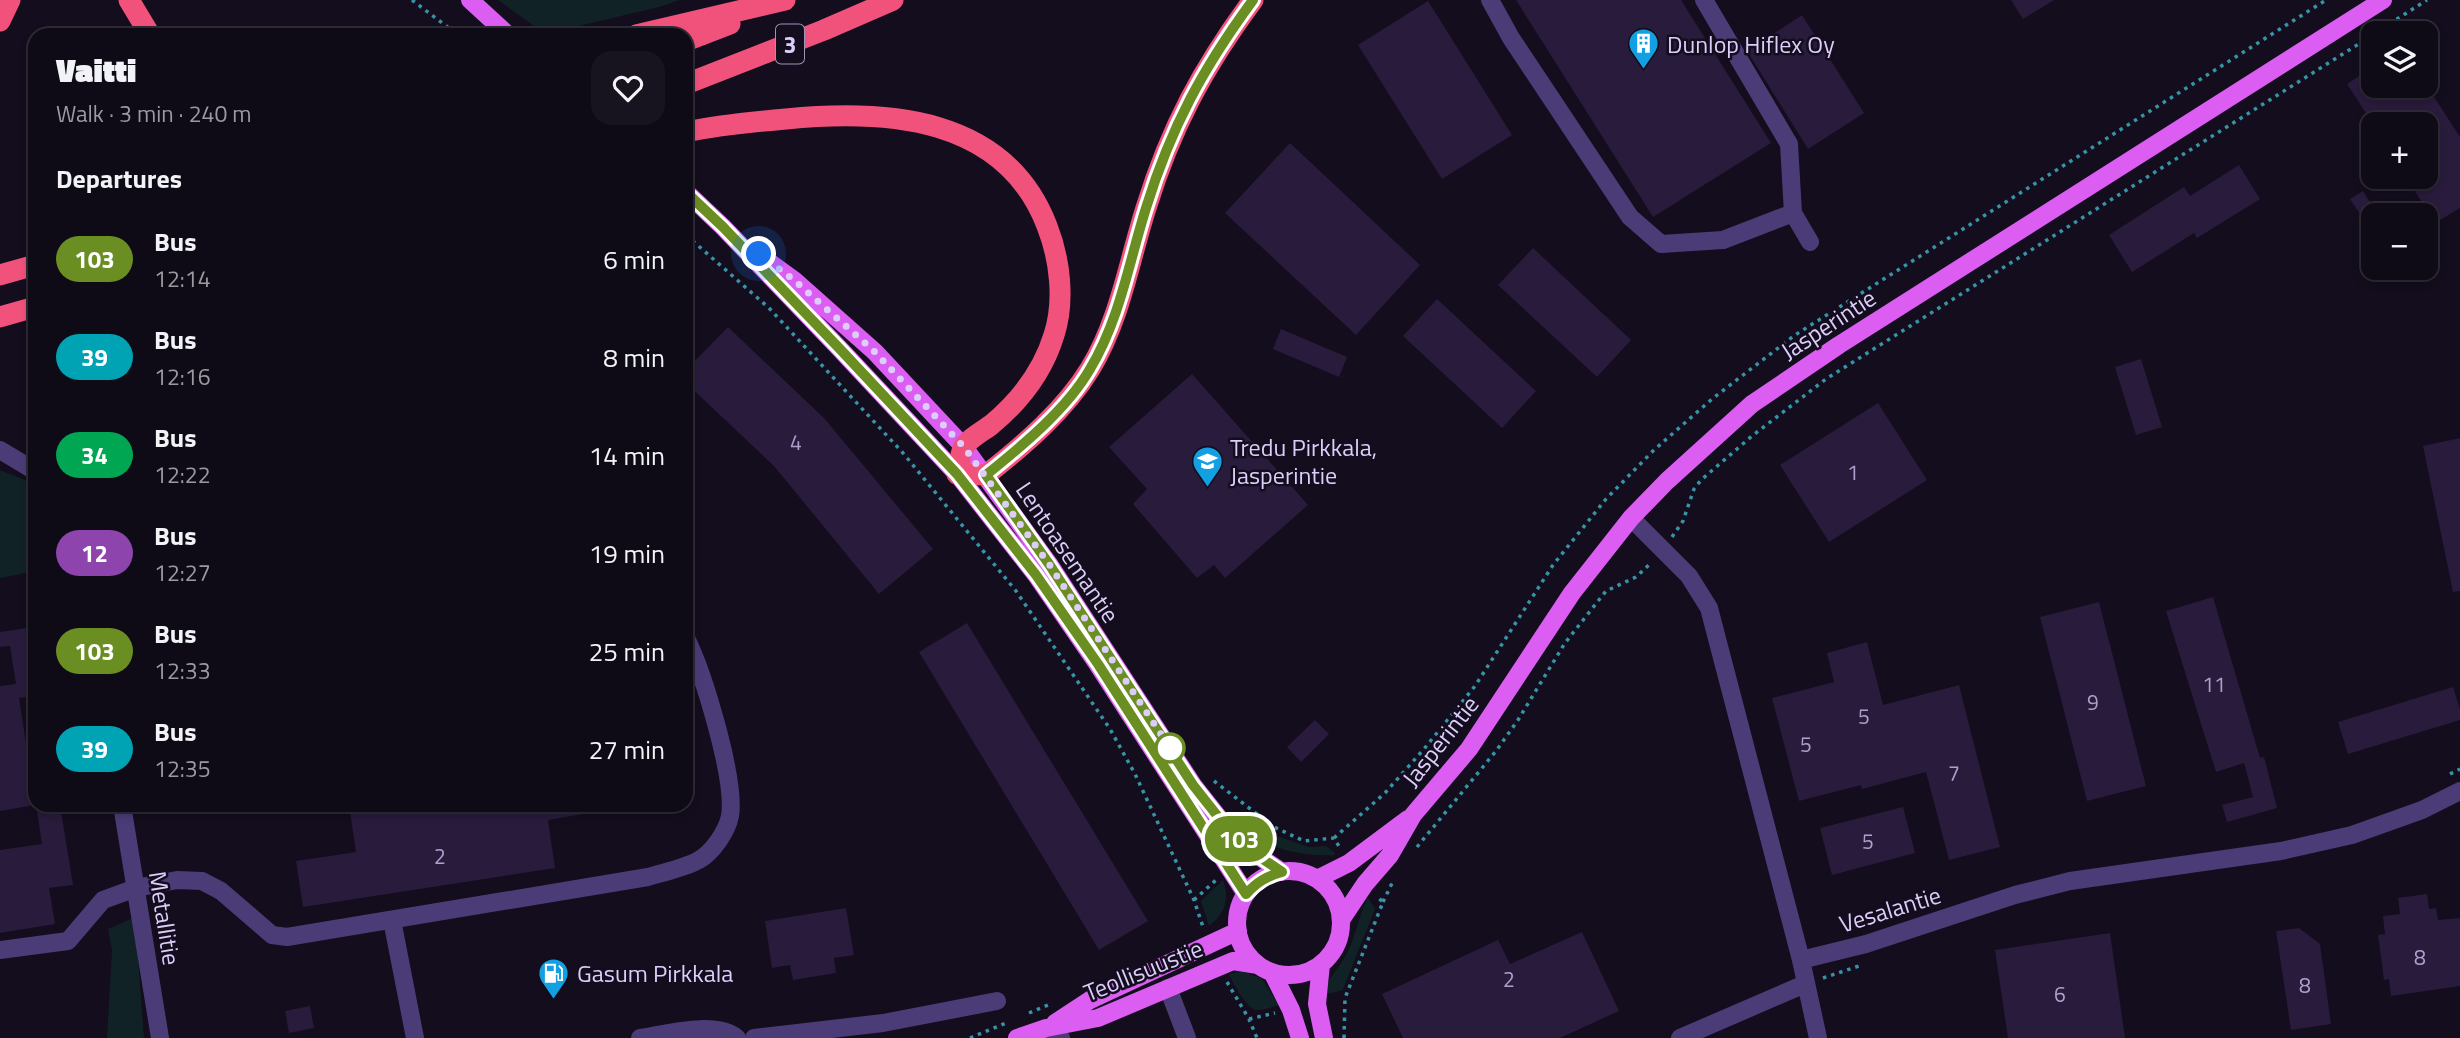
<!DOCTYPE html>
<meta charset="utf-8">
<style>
:root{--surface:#0e0a16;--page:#17131f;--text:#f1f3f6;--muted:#9b9aa1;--line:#2e2b35}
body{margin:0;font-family:"Titillium Web",sans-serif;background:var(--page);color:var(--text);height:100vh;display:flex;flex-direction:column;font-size:26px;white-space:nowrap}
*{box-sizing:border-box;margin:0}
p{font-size:23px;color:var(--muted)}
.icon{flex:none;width:38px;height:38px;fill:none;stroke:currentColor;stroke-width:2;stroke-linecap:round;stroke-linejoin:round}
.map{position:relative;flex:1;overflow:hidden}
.panel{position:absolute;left:28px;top:28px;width:665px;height:784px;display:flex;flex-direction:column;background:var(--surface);border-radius:21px;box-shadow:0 4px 10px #0003,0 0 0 2px var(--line)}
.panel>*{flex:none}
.badge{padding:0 14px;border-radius:23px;font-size:24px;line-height:46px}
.tools{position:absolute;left:2361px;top:21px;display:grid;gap:14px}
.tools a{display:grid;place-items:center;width:77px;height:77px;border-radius:14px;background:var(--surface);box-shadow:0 4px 10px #0003,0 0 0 2px var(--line);font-size:35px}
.you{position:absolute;width:35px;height:35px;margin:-18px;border:5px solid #fff;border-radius:50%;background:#1a73e8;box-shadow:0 0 0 10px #1a73e833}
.map>.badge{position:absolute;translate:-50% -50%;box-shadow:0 0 0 4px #fff}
h2{padding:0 28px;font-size:26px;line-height:63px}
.round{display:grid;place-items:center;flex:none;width:74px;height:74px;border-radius:21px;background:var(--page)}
.summary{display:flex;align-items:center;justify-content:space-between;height:119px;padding:0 28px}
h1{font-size:33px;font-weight:800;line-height:52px}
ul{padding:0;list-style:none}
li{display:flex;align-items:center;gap:21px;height:98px;padding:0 28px}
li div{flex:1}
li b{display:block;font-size:26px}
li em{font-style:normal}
li .badge{min-width:77px;font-weight:700;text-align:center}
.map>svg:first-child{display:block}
.green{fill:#112226}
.building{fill:#291b3c}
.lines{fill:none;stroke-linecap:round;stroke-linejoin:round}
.path{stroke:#3694a6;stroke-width:3.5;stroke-dasharray:3.5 5;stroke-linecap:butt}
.minor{stroke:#4b3c78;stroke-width:18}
.major{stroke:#db5df2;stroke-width:18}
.highway{stroke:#f1527c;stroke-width:21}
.line-casing{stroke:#fff;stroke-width:16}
.line{stroke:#6b8e23;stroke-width:10}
.walk{stroke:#dccdfb;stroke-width:7;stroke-dasharray:0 12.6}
.stop-dot{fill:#fff;stroke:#6b8e23;stroke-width:3.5}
.labels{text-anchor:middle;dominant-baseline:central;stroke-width:5;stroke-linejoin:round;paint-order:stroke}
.number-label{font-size:21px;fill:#afa0cb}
.shield{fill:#130d1d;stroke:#a093b8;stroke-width:2}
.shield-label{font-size:23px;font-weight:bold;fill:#dccdfb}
.poi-label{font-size:24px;fill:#dccdfb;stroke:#130d1d;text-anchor:start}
.street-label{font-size:24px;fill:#dccdfb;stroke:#130d1d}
</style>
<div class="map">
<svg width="2460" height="1038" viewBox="0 0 2460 1038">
<rect width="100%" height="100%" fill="#130d1d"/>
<path class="green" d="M498,0H680L659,7L545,34Z
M0,470L25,480L35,493V571L0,578Z
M1277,836L1309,847L1326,846L1335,853L1334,855C1310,856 1292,853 1269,845L1267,842Z
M1223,880C1230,899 1225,914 1209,926L1201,901Z
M1368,898L1375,909L1345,984L1343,990L1327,994C1326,979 1336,972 1343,960C1356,941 1357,917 1368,898Z
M135,917L144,1038H107L112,950L108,929Z
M1242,971L1262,979L1279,1005C1273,1007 1264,1010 1257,1010C1247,1010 1233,983 1229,974Z"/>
<path class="building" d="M1516,0H1681L1771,143L1653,217Z
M2011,0H2054L2023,19Z
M1428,1L1512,135L1442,179L1358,45Z
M1802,15L1864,113L1808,149L1747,51Z
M2373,67V86H2427L2460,137V208L2435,223L2406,177H2426V124H2373L2347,84Z
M1290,143L1420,265L1356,335L1225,213Z
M2239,165L2260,199L2197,238L2194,233L2132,272L2109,235L2184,187L2190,196Z
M2363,191L2373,207V234L2350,199Z
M1533,248L1631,340L1597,377L1498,285Z
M1437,299L1536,391L1502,428L1403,336Z
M728,327L824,418L933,549L879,594L774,466L686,383V370Z
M1281,329L1347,357L1339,377L1273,349Z
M2141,359L2162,427L2136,435L2115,367Z
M1192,374L1308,505L1225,578L1214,565L1197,578L1133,504L1147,489L1109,447Z
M1878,403L1927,480L1829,542L1780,465Z
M2460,438V591L2453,592L2423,446Z
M2213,597L2260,758L2264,757L2277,808L2227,822L2222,805L2253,797L2244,763L2216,772L2166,611Z
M2099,602L2146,786L2087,801L2040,617Z
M967,623L1148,921L1099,950L919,652Z
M34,627L35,696L19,698L31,776L35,775V805L0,811V686L16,684L10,646L0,647V632Z
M1867,642L1883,705L1959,685L2000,847L1949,860L1926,772L1862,789L1861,785L1799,801L1772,698L1834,682L1827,653Z
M2453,687L2460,709V720L2348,754L2338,722Z
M1315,720L1329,734L1301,762L1287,747Z
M36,805H60L73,885L49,888L55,924L0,933V850L42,844Z
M349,805H588L589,813L548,820L555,868L303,907L296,861L356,852Z
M1903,807L1915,853L1832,875L1820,828Z
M2427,894L2429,909L2436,908L2438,920L2460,918V986L2391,996L2389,979L2384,980L2378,935L2385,934L2383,916L2400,914L2398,898Z
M846,908L854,955L834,958L836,973L793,980L790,965L772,968L765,921Z
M2299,928L2320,944L2331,1024L2291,1030L2276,931Z
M1582,932L1619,1011L1560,1038H1403L1382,994L1498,940L1510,964Z
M2110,933L2125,1038H2008L1995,950Z
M310,1006L314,1028L289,1033L285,1011Z"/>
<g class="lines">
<path class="path" d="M412,0L458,35
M2375,33L2427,0
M686,235L769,308L903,453L1016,591L1110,729L1135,774L1194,900L1204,930
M1672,537L1683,521L1694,489L1701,480L1752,436L1826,379L2373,35
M2450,774L2460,769
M1214,781L1274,827L1304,841L1334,838L1340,848
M1264,838L1274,827
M1334,838L1385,793L1424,749L1475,686L1553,565L1606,499L1654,450L1712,399L1795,335L2326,0
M1417,847L1496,751L1518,720L1565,643L1606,591L1636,577L1652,562
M1194,900L1216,880
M1383,902L1394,879
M1823,978L1859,966
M1227,982L1249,1019L1257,1038
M1029,1013L1048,1005
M1249,1019L1275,1013
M970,1038L1006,1023
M1344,1038L1345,998L1383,902L1376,896"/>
<path class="minor" d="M1490,0L1511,38L1630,217L1661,244L1723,240L1793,213
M1704,0L1789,144L1793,213L1810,242
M0,450L35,471
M1631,518L1689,576L1709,608L1801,960L1818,1038
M122,805L160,1038
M392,920L415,1038
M0,950L68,941L103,900L136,888L177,880L202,881L221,891L272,935L287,937L648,877C664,872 685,868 699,860C713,852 727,831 730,816C736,779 703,672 686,638
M1801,960L1866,944L2015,895L2070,881L2281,851L2352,835L2422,810L2460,791
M1168,988L1187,1038
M1046,1028L1061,1038
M640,1038C666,1034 716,1020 737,1038
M754,1038L883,1023L997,1001
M1680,1038L1805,984"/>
<path class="major" d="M470,0L508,35
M686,192L723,227L839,348L957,474L1036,575L1098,665L1246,894
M765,259L794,280L875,352L964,447L1049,564L1193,785L1223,823L1251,851L1282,872
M1237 923a52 52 0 1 1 104 0a52 52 0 1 1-104 0Z
M1317,879L1349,863L1408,819
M1341,920L1365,884L1390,855L1413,815L1469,749L1572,593L1631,518L1667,481L1752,404L1839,345L2383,0
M1321,964L1317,1004L1324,1038
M1272,972L1291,1010L1300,1038
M1055,1023L1090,1000L1238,931
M1017,1038L1046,1028L1098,1018L1233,961L1258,965"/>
<path class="highway" d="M129,0L150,35
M0,21L10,0
M636,35L785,0
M686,41L730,24
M686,84L824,30L893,0
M686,132C719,125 752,122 786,119C886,109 1005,116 1047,226C1060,259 1065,301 1054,335C1043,371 1020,401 991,425C983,431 968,439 963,448C960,456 959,466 957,474L986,475C1024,445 1065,410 1090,369C1120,320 1129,261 1146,208C1171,127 1203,68 1253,0
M0,275L35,265
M0,317L35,307"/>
</g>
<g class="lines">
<defs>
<path id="line" d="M686,192L723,227L839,348L957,474L1036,575L1098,664L1246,894C1257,882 1267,876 1282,872L1251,851L1223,823L1193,785L1049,564L986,475C1022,446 1067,409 1090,369C1120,319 1129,262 1146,208C1171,127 1203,68 1253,0"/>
</defs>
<use href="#line" class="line-casing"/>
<use href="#line" class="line"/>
<path class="walk" d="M759,254L794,280L875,352L964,447L1049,564L1170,748"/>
</g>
<defs>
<symbol id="building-pin" viewBox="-11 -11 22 30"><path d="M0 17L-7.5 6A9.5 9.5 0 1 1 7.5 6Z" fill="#12a0e2" stroke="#130d1d"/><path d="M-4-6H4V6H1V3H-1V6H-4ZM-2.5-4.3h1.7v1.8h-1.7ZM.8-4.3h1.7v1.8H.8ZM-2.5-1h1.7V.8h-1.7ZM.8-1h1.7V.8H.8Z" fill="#fff"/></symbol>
<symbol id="school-pin" viewBox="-11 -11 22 30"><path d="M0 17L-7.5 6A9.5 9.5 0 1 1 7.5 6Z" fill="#12a0e2" stroke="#130d1d"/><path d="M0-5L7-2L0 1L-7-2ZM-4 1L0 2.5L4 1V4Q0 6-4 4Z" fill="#fff"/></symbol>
<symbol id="fuel-pin" viewBox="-11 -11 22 30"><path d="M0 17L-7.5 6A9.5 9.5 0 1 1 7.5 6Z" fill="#12a0e2" stroke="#130d1d"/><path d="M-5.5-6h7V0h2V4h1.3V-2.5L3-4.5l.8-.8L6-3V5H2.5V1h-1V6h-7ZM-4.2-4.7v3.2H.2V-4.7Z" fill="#fff"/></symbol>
</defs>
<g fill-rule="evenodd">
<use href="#building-pin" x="1626" y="26" width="35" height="47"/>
<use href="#school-pin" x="1190" y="444" width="35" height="47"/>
<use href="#fuel-pin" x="536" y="956" width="35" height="47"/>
</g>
<circle class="stop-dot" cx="1170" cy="748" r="14"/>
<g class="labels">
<g class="number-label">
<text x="796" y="442">4</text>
<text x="1853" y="472">1</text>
<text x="2214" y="684">11</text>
<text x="2093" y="702">9</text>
<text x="1864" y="716">5</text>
<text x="1806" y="744">5</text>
<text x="1954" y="773">7</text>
<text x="1868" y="841">5</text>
<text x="440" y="856">2</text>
<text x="2420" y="957">8</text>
<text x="1509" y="979">2</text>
<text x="2305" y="985">8</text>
<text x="2060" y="994">6</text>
</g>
<rect class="shield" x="776" y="24.5" width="28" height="39" rx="5"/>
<g class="shield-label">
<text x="790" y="44">3</text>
</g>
<g class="poi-label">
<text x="1667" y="44">Dunlop Hiflex Oy</text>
<text x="1230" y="447">Tredu Pirkkala,<tspan x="1230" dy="28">Jasperintie</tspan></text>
<text x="577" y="973">Gasum Pirkkala</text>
</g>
<g class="street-label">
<text transform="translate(1828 324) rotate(-33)">Jasperintie</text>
<text transform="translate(1068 552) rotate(56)">Lentoasemantie</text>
<text transform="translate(1440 741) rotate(-52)">Jasperintie</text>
<text transform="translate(1890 909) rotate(-17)">Vesalantie</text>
<text transform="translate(165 918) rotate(81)">Metallitie</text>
<text transform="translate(1143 970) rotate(-22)">Teollisuustie</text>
</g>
</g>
</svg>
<div class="tools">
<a><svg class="icon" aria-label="layers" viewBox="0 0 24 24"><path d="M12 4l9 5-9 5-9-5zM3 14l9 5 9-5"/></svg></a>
<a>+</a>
<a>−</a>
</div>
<div class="you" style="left:759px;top:254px"></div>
<b class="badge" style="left:1239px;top:839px;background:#6b8e23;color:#fff">103</b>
<section class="panel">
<div class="summary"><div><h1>Vaitti</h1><p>Walk · 3 min · 240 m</p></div><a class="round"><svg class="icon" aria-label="heart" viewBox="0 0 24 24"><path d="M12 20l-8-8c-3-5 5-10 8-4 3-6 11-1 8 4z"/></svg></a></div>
<h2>Departures</h2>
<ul>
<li><span class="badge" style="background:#6b8e23;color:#fff">103</span><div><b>Bus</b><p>12:14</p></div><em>6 min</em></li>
<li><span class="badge" style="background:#00a3b4;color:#fff">39</span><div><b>Bus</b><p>12:16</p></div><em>8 min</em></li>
<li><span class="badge" style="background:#00a651;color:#fff">34</span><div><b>Bus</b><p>12:22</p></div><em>14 min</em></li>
<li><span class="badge" style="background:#8e44ad;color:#fff">12</span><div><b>Bus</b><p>12:27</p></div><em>19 min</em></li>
<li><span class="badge" style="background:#6b8e23;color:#fff">103</span><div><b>Bus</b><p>12:33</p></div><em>25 min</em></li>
<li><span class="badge" style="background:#00a3b4;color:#fff">39</span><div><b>Bus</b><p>12:35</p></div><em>27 min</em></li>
</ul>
</section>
</div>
